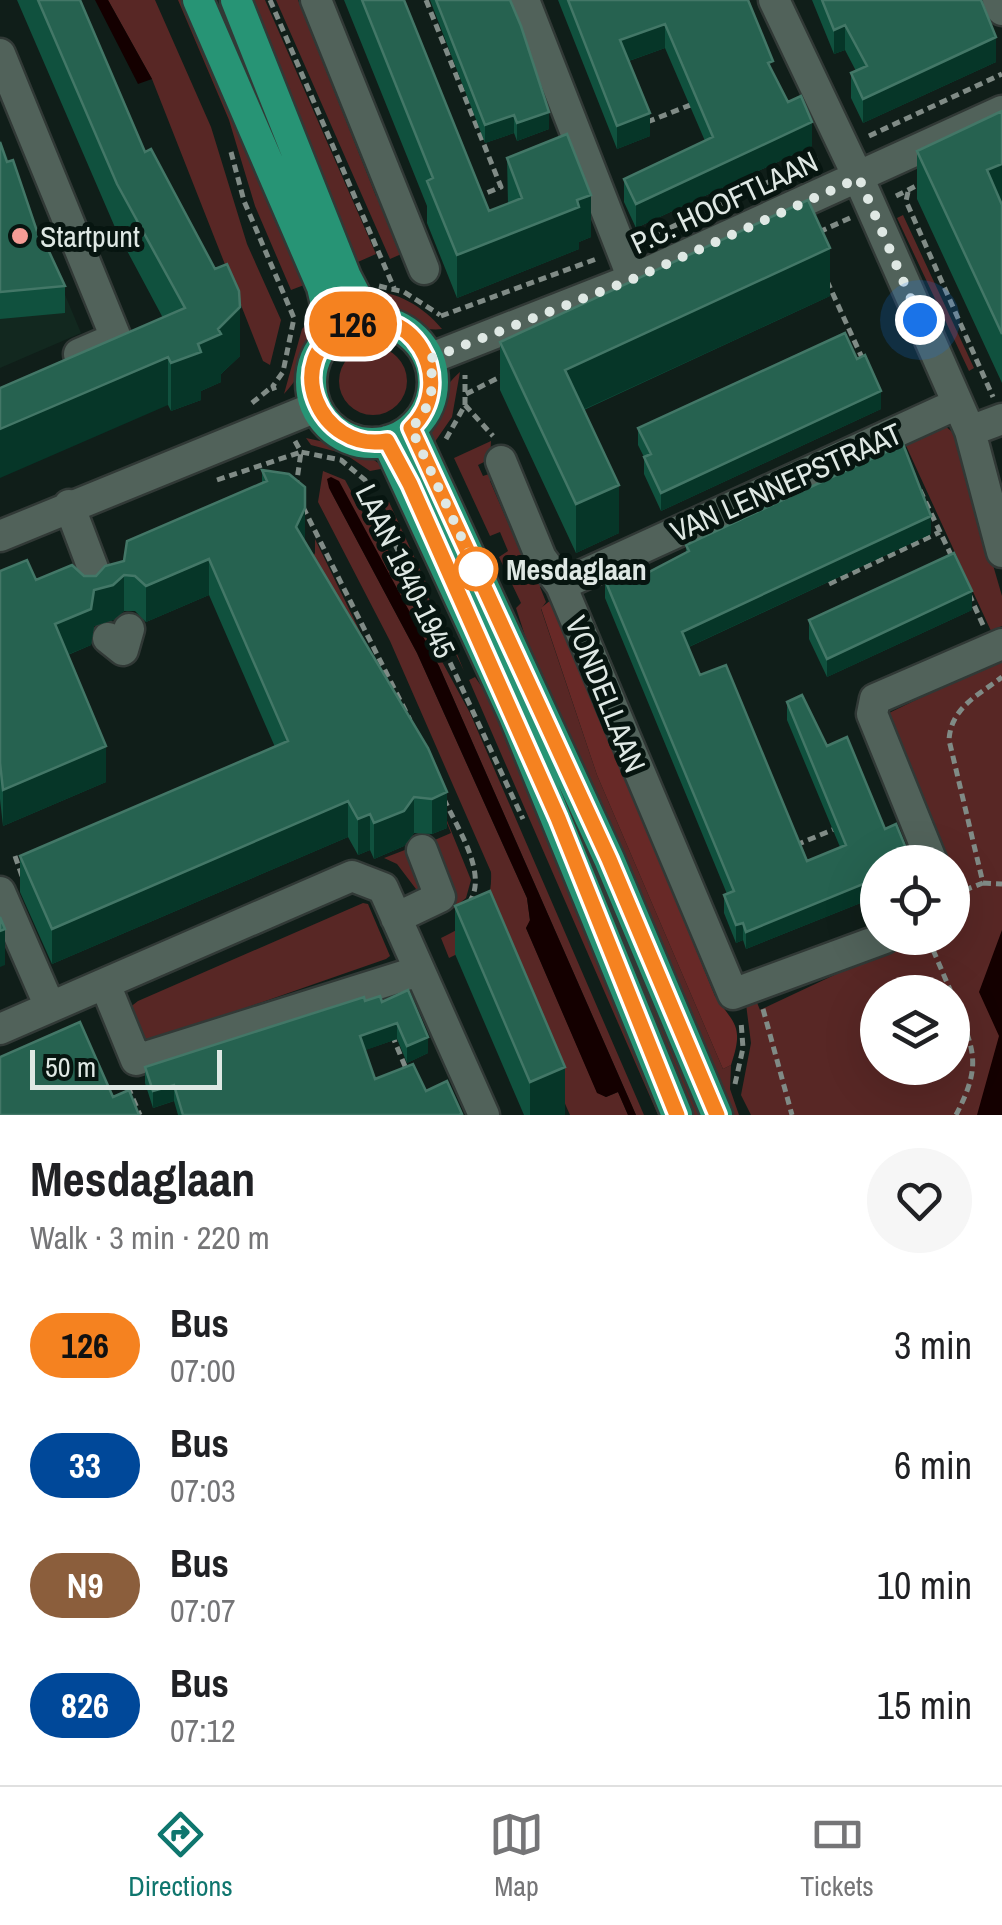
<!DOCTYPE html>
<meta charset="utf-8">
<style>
:root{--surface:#fff;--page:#f6f6f6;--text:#202124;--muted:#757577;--line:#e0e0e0;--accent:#0f766e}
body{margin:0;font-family:"Archivo Narrow",sans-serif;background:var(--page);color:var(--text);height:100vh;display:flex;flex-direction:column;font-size:38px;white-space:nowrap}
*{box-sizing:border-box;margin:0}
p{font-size:32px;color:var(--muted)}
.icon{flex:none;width:55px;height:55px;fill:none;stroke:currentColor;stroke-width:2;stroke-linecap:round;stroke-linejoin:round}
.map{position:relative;height:1115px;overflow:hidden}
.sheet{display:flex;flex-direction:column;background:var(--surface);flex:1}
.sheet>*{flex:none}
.badge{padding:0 20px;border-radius:32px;font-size:35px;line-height:65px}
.buttons{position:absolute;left:860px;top:845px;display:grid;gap:20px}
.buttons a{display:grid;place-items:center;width:110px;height:110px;border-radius:50%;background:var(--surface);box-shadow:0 10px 40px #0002;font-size:50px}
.scale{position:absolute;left:30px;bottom:25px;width:192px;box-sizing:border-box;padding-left:10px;border:5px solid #dfe8e4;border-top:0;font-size:28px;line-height:35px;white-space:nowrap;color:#dfe8e4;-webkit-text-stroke:8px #071510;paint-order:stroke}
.you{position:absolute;width:50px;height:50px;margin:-25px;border:8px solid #fff;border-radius:50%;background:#1a73e8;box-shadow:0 0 0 15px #1a73e833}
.map>.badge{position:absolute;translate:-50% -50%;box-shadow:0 0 0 5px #fff}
.round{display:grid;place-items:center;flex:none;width:105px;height:105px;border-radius:52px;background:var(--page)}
.overview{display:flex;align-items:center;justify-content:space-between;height:170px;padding:0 30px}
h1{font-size:48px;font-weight:700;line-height:75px}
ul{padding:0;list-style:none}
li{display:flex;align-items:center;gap:30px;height:120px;padding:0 30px}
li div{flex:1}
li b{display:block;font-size:38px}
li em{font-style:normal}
li .badge{min-width:110px;font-weight:700;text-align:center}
.tab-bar{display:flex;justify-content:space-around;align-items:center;height:140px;border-top:2px solid var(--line);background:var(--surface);font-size:28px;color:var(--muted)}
.tab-bar a{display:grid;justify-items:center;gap:5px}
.tab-bar .on{color:var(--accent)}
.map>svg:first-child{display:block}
.built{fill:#12281f}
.green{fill:#582725;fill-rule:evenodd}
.forest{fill:#682927}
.water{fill:#140000}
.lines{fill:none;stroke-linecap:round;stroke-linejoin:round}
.minor-casing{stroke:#313936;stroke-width:35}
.major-casing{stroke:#313936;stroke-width:35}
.path{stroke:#808b86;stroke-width:5;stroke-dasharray:8 5;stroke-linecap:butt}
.minor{stroke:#51625a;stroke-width:30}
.major{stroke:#279475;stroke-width:30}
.wall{fill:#10513e}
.shaded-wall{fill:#063628}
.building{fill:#266250;stroke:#437767;stroke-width:2.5}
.line-casing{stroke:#fff;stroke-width:22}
.line{stroke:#f58220;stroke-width:15}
.walk{stroke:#dfe8e4;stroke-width:10;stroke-dasharray:0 18}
.poi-dot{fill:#f59c95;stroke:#071510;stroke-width:4}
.stop-dot{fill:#fff;stroke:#f58220;stroke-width:5}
.labels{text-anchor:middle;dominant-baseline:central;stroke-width:10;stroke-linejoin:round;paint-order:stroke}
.street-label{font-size:30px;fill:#dfe8e4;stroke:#071510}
.poi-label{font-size:30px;fill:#dfe8e4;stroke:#071510;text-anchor:start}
.stop-label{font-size:30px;font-weight:bold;fill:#dfe8e4;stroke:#071510;text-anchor:start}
</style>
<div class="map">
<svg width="1002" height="1115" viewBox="0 0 1002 1115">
<rect width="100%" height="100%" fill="#101e19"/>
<path class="built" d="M0,139L81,333L0,368Z"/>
<path class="green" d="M108,0H155L211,127L247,244L281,320L270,365L263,361L152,79Z
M178,0H190L312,282L291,290L255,206L229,120Z
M249,0H265L376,254L351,265Z
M276,0H298L376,196H383L406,252L390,259Z
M903,215L974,368L969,371L897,218Z
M363,291C394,289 423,306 442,329C416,333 379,311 363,291Z
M320,311C316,341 306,371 284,394L302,329Z
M339 381a34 34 0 1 1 68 0a34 34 0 1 1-68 0Z
M460,372L452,417L432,446C425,420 440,389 460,372Z
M945,426L955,434L1002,596V626L991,631L902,437Z
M306,438L357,449L386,468L370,471L345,454L311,445Z
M491,441L490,459L478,465L483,476L495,472L497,478L490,481L532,578L539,576L545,585L540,587L546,602L541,609L597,775L723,1069L731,1065L730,1089L739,1115H730L549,710L516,608L521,603L499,557L508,551L500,532L490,536L454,458Z
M323,471L345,480L364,515L371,512L420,621L470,713L644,1115H636L439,666L329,488L417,653L527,898L530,921L526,928L597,1092L606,1097L618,1092L628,1115H570L492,937L449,958L441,938C473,922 493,911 491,872L390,641L318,502Z
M435,496L713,1115H685Z
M389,502L427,585L422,589L430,605L436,603L464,671L383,504Z
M315,539L422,759L471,880L466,898L450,911L430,842L451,833L431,783L305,571L315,553Z
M1002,658V1115H751L741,1095L751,1043L746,1004L756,1000L760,1010L913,938H952L953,899L960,888L952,862H949L892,728L889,713ZM878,992H952V1068H878Z
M475,677L505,721L669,1115H658L469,680Z
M410,848L427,888L419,893L397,864L384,858Z
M363,903L368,904L390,956L386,959L151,1041L141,1036L129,1008L138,1001Z"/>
<path class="forest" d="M552,599L715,996C735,1025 744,1026 731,1065L723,1069L597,775L541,608Z"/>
<path class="water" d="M95,0H108L152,79L138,84Z
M331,477L339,481L439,666L636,1115H628L618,1092L606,1097L597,1093L526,928L530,920L527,898L417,653L329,488L327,479Z
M1002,930V1115H977L999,1036L979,992Z"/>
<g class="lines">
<defs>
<path id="minor" d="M316,0L424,269
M524,0L633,279
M774,0L859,179L970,431L1002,552
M998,0L1002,10
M0,54L116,338L79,354
M429,359L633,279L1002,111
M970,431L1002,419
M501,461L541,558L561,585L733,994L885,938
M69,505L94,571
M0,536L316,407
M561,585L957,404
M108,638L123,650L129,629
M932,862L872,714L875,699L1002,644
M0,892L50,1007
M396,918L440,897L422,850
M105,984L136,1060L419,971
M0,1029L352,876L383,888L484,1115"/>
<path id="major" d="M198,0L322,287L330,321L328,340
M236,0L346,277L369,321
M311 382a61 61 0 1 1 122 0a61 61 0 1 1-122 0Z
M411,429L609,859L717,1115
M387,441L514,716L677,1115"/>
</defs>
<use href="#minor" class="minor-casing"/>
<use href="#major" class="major-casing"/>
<path class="path" d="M270,0L394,288
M426,0L501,187L479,196
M647,122L693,104
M869,136L1002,74
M231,152L244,201L294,318L283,372L273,386L276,394
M908,192L906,201L993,397
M896,196L922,183
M819,232L850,218
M646,239L822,157
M827,281L864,362
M379,286L404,292L440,315
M441,316L599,258
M466,394L504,375
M252,403L273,386
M465,405L493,436
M446,439L465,405V375
M295,441L301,452L341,460L365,480L523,819
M217,480L301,452L296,487
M920,490L952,557
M303,507L410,720
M829,584L940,532
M969,594L983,625
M444,799C457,828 490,876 468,904
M796,845L837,828
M15,856L22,876
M983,883L1002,884
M952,895L983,883L949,740C951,707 979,695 1002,677
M928,938L951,992
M952,997C974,1049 983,1063 956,1115
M763,1009L792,1115
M392,1035L407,1071
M735,1084L743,1048L741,1021
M128,1087L140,1115"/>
<use href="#minor" class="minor"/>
<use href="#major" class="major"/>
</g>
<path class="wall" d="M17,0H80L145,152L240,356L221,374V382L201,391V400L171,411L168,405L163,318L117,232Z
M344,0H404L489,211L508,204L507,158L591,237L579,242V249L457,298L427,223V206Z
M430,0H510L549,129L517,141L514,133L485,143Z
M558,0H748L773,73L812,146L636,228L624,202V179L705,141L665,48L629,61L650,136L617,149Z
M812,0H981L996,62L863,123L851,98V73L856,71L845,50L834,54Z
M1002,111V383L917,199V151Z
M0,142L7,162L42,246L65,286V313L0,319Z
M830,296L584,410L619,533L576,553L500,390V342Z
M881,409L661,511L644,474V457L638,445V428Z
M262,470L305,542L447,828L432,834L414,833L404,846L374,859L370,850L358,855L348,837L52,964L20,892V856L275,747L209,595L146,622L135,611H124L113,620L94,626L91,645L68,655L106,782L3,826L0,799V571L36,580L96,576L262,483Z
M931,534L689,647L700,675L807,861L840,847L787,720V702L827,746L910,862H878V896L746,949L743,940L736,943L724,913V895L727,894L605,598V580L647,573L686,552V545Z
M972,610L827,677L809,639V620Z
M455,906L565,1115H524L455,954Z
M365,1001L382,1002L428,1053L407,1063L397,1039L365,1050L375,1079L426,1091L462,1115H178L174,1101L153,1108L145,1083V1067Z"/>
<path class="shaded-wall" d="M665,24V48L620,64V40Z
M845,25V50L834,54V30Z
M996,37V62L863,123V99Z
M549,112V129L517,141V123Z
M650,113V136L617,149V126Z
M514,115V133L485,143V125Z
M812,122V146L636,228V204Z
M1002,164V212L987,170Z
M591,195V237L579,242V249L457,298V255Z
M830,248V296L565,418V370Z
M240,307V356L221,374V382L201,391V400L171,411V363L218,329Z
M168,357V405L0,478V429Z
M881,391V409L661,511V493Z
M619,485V533L576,553V504Z
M305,508V544L296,527Z
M931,516V534L682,650V632Z
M209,559V595L146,622V586Z
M124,575V611L113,620L94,626L91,645L55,660V624L94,590Z
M972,591V610L827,677V659Z
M106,746V782L3,826V790Z
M447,792V828L432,834V799Z
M414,797V833L404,846L374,859V823Z
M348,801V837L52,964V929Z
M370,814V850L358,855V819Z
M878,878V896L746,949V932Z
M743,923V940L736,943V925Z
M5,929V965L0,967V931Z
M397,1023V1039L360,1052V1036Z
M428,1037V1053L407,1063V1046Z
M565,1067V1115H530V1082Z
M174,1085V1101L153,1108V1091Z"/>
<path class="building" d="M38,0H80L145,152L151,149L215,269L227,264L239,291L240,307L218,329L221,334L198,344L201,352L171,363L168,357L0,429V388L185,308L117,184Z
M362,0H404L489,211L522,198L507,158L567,134L591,195L577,200L579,207L457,255L427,181L433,178Z
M436,0H510L521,26L549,112L517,123L514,115L485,125Z
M568,0H748L773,61L768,63L788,102L801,96L812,122L636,204L624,179L713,137L665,24L620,40L650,113L617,126Z
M822,0H981L996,37L863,99L851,73L867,66L845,25L834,30Z
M1002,111V164L987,170L1002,205V334L917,151Z
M0,142L7,162L13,160L42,246L46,245L65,286L0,292Z
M808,200L830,248L565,370L619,485L576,504L500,342Z
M845,333L857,359L865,355L881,391L661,493L644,457L651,454L638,428Z
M903,444L931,516L682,632L700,675L726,665L807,861L846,845L787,702L802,695L827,746L847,737L885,829L896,824L910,858L903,861L904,862H878V878L746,932L743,923L736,925L724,895L734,891L605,580L643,565L647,573L689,551L686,545Z
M262,470L289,474L305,487V508L296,527L428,748L447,792L432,799L414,797L404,811L374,823L370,814L358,819L348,801L52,929L20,856L288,741L209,559L146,586L135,576L124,575L113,585L94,590L91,609L55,624L106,746L3,790L0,763V571L27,560L36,580L72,565L84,576H96L105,566L124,561L127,541L267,481Z
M954,553L972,591L827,659L809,620Z
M490,891L565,1067L530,1082L455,906Z
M0,917L5,929L0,931Z
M408,990L428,1037L407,1046L397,1023L360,1036L375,1079L413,1064L426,1091L447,1081L462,1114L459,1115H183L174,1085L153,1091L145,1067L364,997L365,1001L380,996L382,1002Z
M80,1022L113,1097L129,1090L139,1115H0V1057Z"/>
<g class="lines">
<defs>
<path id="line" d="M677,1115L558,818L410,484L387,441C319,453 280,359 345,327C410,295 460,381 411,428L609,859L717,1115"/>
</defs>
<use href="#line" class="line-casing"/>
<use href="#line" class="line"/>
<path class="walk" d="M476,569L411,428C431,409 436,386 429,359L633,279L859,178L920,320"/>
</g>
<circle class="poi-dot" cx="20" cy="236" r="10"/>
<circle class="stop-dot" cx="476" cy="569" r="20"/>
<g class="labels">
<g class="street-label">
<text transform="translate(724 202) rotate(-25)">P.C. HOOFTLAAN</text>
<text transform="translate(786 482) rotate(-24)">VAN LENNEPSTRAAT</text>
<text transform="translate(406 571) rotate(64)">LAAN 1940-1945</text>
<text transform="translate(606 694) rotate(68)">VONDELLAAN</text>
</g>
<g class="poi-label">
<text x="40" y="236">Startpunt</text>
</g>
<g class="stop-label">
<text x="506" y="569">Mesdaglaan</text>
</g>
</g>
</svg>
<div class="buttons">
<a><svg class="icon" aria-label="locate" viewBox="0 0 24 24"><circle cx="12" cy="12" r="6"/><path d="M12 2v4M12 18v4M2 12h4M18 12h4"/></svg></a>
<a><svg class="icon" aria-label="layers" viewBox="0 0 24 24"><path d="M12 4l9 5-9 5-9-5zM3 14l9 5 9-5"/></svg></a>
</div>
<div class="scale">50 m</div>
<div class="you" style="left:920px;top:320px"></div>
<b class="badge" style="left:353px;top:324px;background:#f58220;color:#111">126</b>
</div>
<section class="sheet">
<div class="overview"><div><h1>Mesdaglaan</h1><p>Walk · 3 min · 220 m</p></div><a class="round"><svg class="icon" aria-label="heart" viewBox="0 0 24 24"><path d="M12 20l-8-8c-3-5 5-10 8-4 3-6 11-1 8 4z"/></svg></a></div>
<ul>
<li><span class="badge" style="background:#f58220;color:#111">126</span><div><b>Bus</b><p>07:00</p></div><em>3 min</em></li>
<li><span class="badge" style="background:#004899;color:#fff">33</span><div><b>Bus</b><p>07:03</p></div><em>6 min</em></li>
<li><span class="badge" style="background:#8b5e3c;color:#fff">N9</span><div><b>Bus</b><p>07:07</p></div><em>10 min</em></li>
<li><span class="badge" style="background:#004899;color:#fff">826</span><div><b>Bus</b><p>07:12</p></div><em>15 min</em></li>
</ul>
</section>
<nav class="tab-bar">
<a class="on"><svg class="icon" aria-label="directions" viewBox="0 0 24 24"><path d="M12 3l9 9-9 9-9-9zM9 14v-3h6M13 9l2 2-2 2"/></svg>Directions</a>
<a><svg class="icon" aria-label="map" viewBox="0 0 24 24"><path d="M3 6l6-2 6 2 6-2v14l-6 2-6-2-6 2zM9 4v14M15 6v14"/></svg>Map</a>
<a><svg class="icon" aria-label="tickets" viewBox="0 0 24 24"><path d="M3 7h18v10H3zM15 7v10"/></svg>Tickets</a>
</nav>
